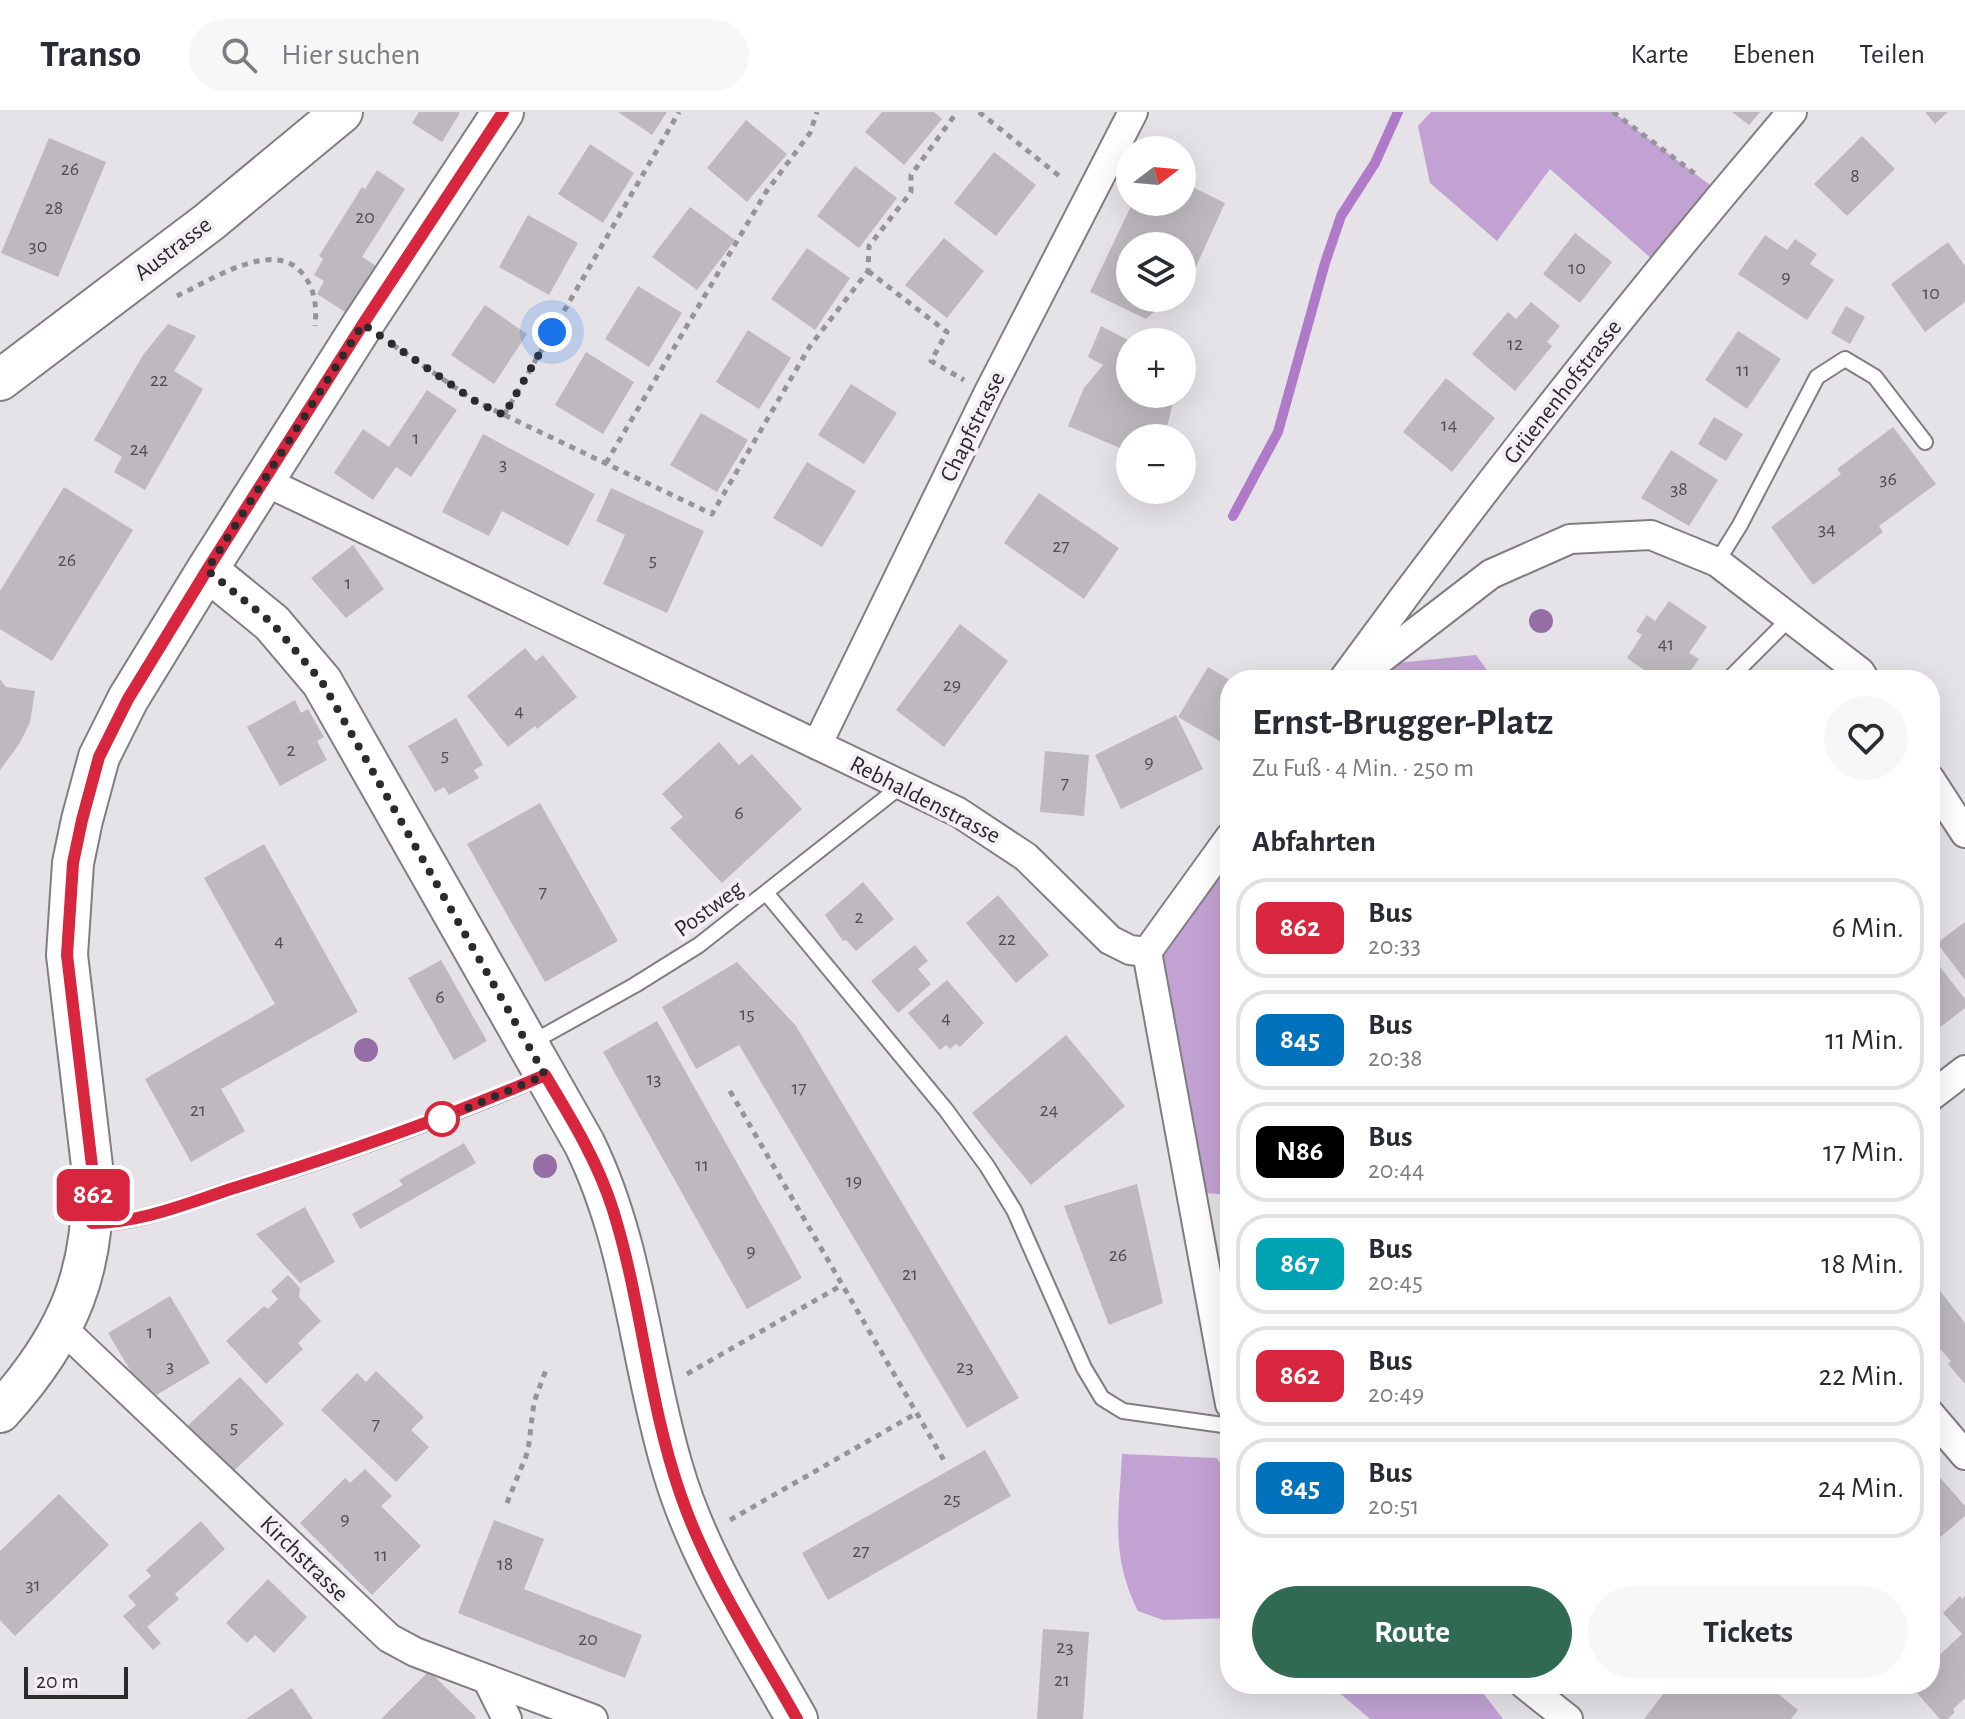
<!DOCTYPE html>
<html lang="de">
<meta charset="utf-8">
<style>
:root{--surface:#fff;--page:#f7f7f7;--text:#2b2b33;--muted:#7c7c81;--line:#e1e1e2;--accent:#316a52}
body{margin:0;font-family:"Alegreya Sans",sans-serif;background:var(--page);color:var(--text);height:100vh;display:flex;flex-direction:column;font-size:30px;white-space:nowrap}
*{box-sizing:border-box;margin:0}
p{font-size:26px;color:var(--muted)}
.icon{flex:none;width:44px;height:44px;fill:none;stroke:currentColor;stroke-width:2;stroke-linecap:round;stroke-linejoin:round}
.map{position:relative;flex:1;overflow:hidden}
.sheet{position:absolute;left:1220px;top:558px;width:720px;height:1024px;display:flex;flex-direction:column;background:var(--surface);border-radius:32px;box-shadow:0 8px 32px #0002}
.sheet>*{flex:none}
.badge{padding:0 16px;border-radius:12px;font-size:28px;line-height:52px}
.needle{width:52px;rotate:74deg}
.fabs{position:absolute;left:1116px;top:24px;display:grid;gap:16px}
.fabs a{display:grid;place-items:center;width:80px;height:80px;border-radius:50%;background:var(--surface);box-shadow:0 8px 32px #0002;font-size:40px}
.scale{position:absolute;left:24px;bottom:20px;width:104px;box-sizing:border-box;padding-left:8px;border:4px solid #2b2a2c;border-top:0;font-size:22px;line-height:28px;white-space:nowrap;color:#2b2a2c;-webkit-text-stroke:6px #f3eff5;paint-order:stroke}
.you{position:absolute;width:40px;height:40px;margin:-20px;border:6px solid #fff;border-radius:50%;background:#1a73e8;box-shadow:0 0 0 12px #1a73e833}
.map>.badge{position:absolute;translate:-50% -50%;box-shadow:0 0 0 4px #fff}
h2{padding:0 32px;font-size:30px;line-height:72px}
.round{display:grid;place-items:center;flex:none;width:84px;height:84px;border-radius:42px;background:var(--page)}
.head{display:flex;align-items:center;justify-content:space-between;height:136px;padding:0 32px}
h1{font-size:38px;font-weight:700;line-height:60px}
.button{display:flex;gap:16px;margin-top:auto;padding:16px 32px}
.button a{flex:1;height:92px;border-radius:48px;background:var(--accent);color:#fff;font-size:32px;font-weight:700;line-height:92px;text-align:center}
.button a+a{background:var(--page);color:var(--text)}
ul{padding:0;list-style:none}
li{display:flex;align-items:center;gap:24px;height:100px;margin:0 16px 12px;padding:0 16px;border:4px solid var(--line);border-radius:32px}
li div{flex:1}
li b{display:block;font-size:30px}
li em{font-style:normal}
li .badge{min-width:88px;font-weight:700;text-align:center}
header{display:flex;align-items:center;gap:48px;box-sizing:border-box;height:112px;padding:0 40px;background:var(--surface);border-bottom:2px solid var(--line)}
header strong{font-size:38px}
nav{display:flex;gap:44px;margin-inline-start:auto;font-size:28px}
.search{width:560px;height:72px;background:var(--page);display:flex;align-items:center;gap:20px;box-sizing:border-box;padding:0 28px;border-radius:44px;color:var(--muted);font-size:30px}
.map>svg:first-child{display:block}
.green{fill:#c2a2d3}
.lines{fill:none;stroke-linecap:round;stroke-linejoin:round}
.stream{stroke:#af7bc9;stroke-width:10}
.building{fill:#bdb9bf}
.lane-casing{stroke:#817d82;stroke-width:18}
.street-casing{stroke:#817d82;stroke-width:32}
.secondary-casing{stroke:#817d82;stroke-width:44}
.path{stroke:#969499;stroke-width:5;stroke-dasharray:6 6;stroke-linecap:butt}
.lane{stroke:#fff;stroke-width:14}
.street{stroke:#fff;stroke-width:28}
.secondary{stroke:#fff;stroke-width:40}
.tree{fill:#966ea6}
.line-casing{stroke:#fff;stroke-width:18}
.line{stroke:#d7263d;stroke-width:12}
.walk{stroke:#2b2a2c;stroke-width:8;stroke-dasharray:0 14.4}
.stop-dot{fill:#fff;stroke:#d7263d;stroke-width:4}
.labels{text-anchor:middle;dominant-baseline:central;stroke-width:8;stroke-linejoin:round;paint-order:stroke}
.number-label{font-size:20px;fill:#504e51}
.street-label{font-size:24px;fill:#2b2a2c;stroke:#f3eff5}
</style>
<header>
<strong>Transo</strong>
<div class="search"><svg class="icon" aria-label="search" viewBox="0 0 24 24"><circle cx="10" cy="10" r="6"/><path d="M15 15l6 6"/></svg>Hier suchen</div>
<nav><a>Karte</a><a>Ebenen</a><a>Teilen</a></nav>
</header>
<div class="map">
<svg width="1965" height="1607" viewBox="0 0 1965 1607">
<rect width="100%" height="100%" fill="#e5e2e8"/>
<path class="green" d="M1431,0H1613L1722,82L1661,155L1550,57L1497,129L1430,71L1418,14Z
M1476,543L1494,568H1365L1397,551Z
M1230,725V1083L1193,1080L1147,840Z
M1122,1342L1217,1346L1230,1366V1506L1163,1508L1138,1499C1110,1442 1119,1403 1122,1342Z
M1329,1572H1476L1503,1607H1370Z"/>
<g class="lines">
<path class="stream" d="M1233,404L1278,320L1325,151L1341,104L1375,51L1398,0"/>
</g>
<path class="building" d="M419,0H458L460,1L442,30L412,11Z
M618,0H667L652,23Z
M882,0H934L942,7L904,53L865,20Z
M1732,0H1760L1749,13Z
M1925,0H1948L1935,12Z
M746,8L787,42L747,90L707,56Z
M1862,24L1895,57L1847,104L1814,72Z
M49,26L106,50L58,165L1,141Z
M590,32L634,61L603,111L558,82Z
M994,40L1036,73L996,124L954,91Z
M855,54L897,86L859,136L817,104Z
M377,58L405,77L362,145L378,155L348,202L317,182L324,169L314,163L323,147L319,144L362,75L365,77Z
M1182,70L1225,91L1189,170L1182,175V134H1130V186H1170L1146,207L1090,180L1133,90H1182Z
M690,95L735,128L697,178L652,145Z
M528,103L578,131L549,183L499,155Z
M1575,121L1612,150L1580,191L1543,162Z
M1765,123L1787,138L1795,127L1817,142L1810,152L1834,168L1807,208L1738,162Z
M944,126L984,159L947,206L905,173Z
M1948,130L1965,154V190L1925,220L1891,172Z
M807,136L850,166L815,218L771,187Z
M638,174L682,201L649,255L605,227Z
M1531,190L1560,214L1547,230L1552,234L1515,279L1472,242L1508,200L1516,207Z
M485,193L527,222L494,272L451,243Z
M1846,194L1865,205L1850,232L1831,221Z
M168,212L196,224L174,259L203,277L145,378L114,360L122,345L94,328L143,243Z
M1101,214L1128,228L1140,225L1157,230H1130V282H1175L1168,311L1159,326H1130V336H1120L1068,314L1084,276L1103,253L1088,245Z
M748,218L791,246L759,297L716,270Z
M1738,219L1781,247L1747,297L1705,268Z
M586,240L634,270L603,322L555,293Z
M1446,266L1495,306L1452,360L1403,320Z
M851,272L897,301L864,352L818,323Z
M427,278L457,298L411,365L396,355L373,388L334,361L363,317L389,335Z
M701,301L748,328L717,380L670,353Z
M1714,305L1743,322L1726,349L1698,332Z
M1893,315L1936,372L1879,414L1883,420L1813,473L1771,415L1841,362L1837,357Z
M483,322L595,382L568,434L502,399L489,424L442,400Z
M1671,338L1718,368L1689,414L1641,386Z
M807,350L856,379L822,435L773,406Z
M64,375L133,418L52,549L0,517V479Z
M611,376L704,419L667,501L603,472L625,423L596,409Z
M1039,381L1119,436L1084,487L1004,431Z
M353,433L384,477L346,506L311,466Z
M1669,489L1707,515L1689,541L1699,547L1684,568L1673,564L1671,568H1658L1627,546L1642,523L1636,519L1647,503L1655,509Z
M960,512L1008,549L944,635L896,598Z
M525,536L536,549L543,543L577,585L537,617L535,614L508,635L467,584Z
M1208,555L1230,568V635L1178,605Z
M0,567L6,575L35,579L30,610L20,631L0,658Z
M295,588L301,601L308,597L324,625L317,629L327,648L280,674L247,615Z
M1176,603L1203,657L1121,697L1095,643Z
M456,606L483,653L474,658L479,666L449,683L444,675L435,680L408,634Z
M719,630L739,653L752,642L802,697L722,771L670,716L683,705L662,682Z
M1045,639L1089,643L1084,704L1040,700Z
M540,691L618,829L545,870L467,732Z
M264,732L358,900L221,977L245,1019L191,1050L145,967L275,892L204,766Z
M1930,734L1938,745L1930,751Z
M863,770L894,807L856,839L846,828L843,829L825,803Z
M998,783L1049,843L1016,871L966,811Z
M1965,810V868L1937,831Z
M915,833L928,849L918,857L931,872L898,901L871,869Z
M1930,842L1965,887V896L1934,920L1930,914Z
M441,848L487,929L454,948L408,866Z
M737,850L796,914L1019,1286L967,1316L739,933L696,957L662,895Z
M947,868L984,911L960,935L956,932L950,937L946,933L940,938L908,901Z
M657,909L802,1166L747,1197L603,940Z
M1066,923L1125,994L1031,1073L972,1001Z
M464,1031L476,1051L360,1117L352,1102L403,1073L399,1068Z
M1137,1072L1163,1191L1109,1213L1064,1094Z
M305,1095L335,1150L300,1171L256,1122Z
M1930,1106L1938,1118L1930,1123Z
M288,1163L300,1176L299,1185L321,1209L298,1231L303,1237L266,1272L226,1229L264,1194L268,1197L278,1187L271,1179Z
M1930,1166L1965,1211V1272L1948,1252L1951,1249L1940,1237L1937,1240L1930,1232Z
M170,1184L210,1251L148,1288L108,1221Z
M376,1259L424,1305L411,1318L429,1335L396,1370L321,1298L357,1261L366,1270Z
M240,1265L284,1312L228,1364L184,1317Z
M985,1338L1011,1384L828,1488L802,1441Z
M365,1357L392,1384L381,1394L421,1434L372,1483L300,1411L345,1366L350,1371Z
M1936,1361L1965,1394V1404L1930,1434V1366Z
M59,1382L109,1433L15,1524L0,1508V1439Z
M494,1408L544,1427L524,1477L642,1523L625,1566L458,1501Z
M201,1409L225,1437L175,1482L179,1487L147,1515L161,1531L153,1538L123,1504L136,1493L128,1484L151,1464L146,1458Z
M268,1467L307,1505L274,1541L255,1523L247,1531L226,1511Z
M1960,1484L1962,1487L1965,1484V1586L1953,1597L1955,1600L1948,1607H1940L1915,1579L1920,1575L1917,1572H1930V1552L1962,1522L1943,1501Z
M1043,1517L1089,1520L1083,1607H1037Z
M429,1559L476,1605L474,1607H381Z
M1671,1572H1766L1798,1598L1791,1607H1644Z
M292,1576L313,1607H246Z"/>
<g class="lines">
<defs>
<path id="lane" d="M1717,450L1740,413L1817,265L1845,247L1875,265L1925,330
M1728,568L1790,506
M767,782L946,998L987,1054L1014,1098L1084,1256L1102,1286L1123,1299L1230,1314
M531,931L635,873L699,833L901,674
M95,1111C141,1111 187,1091 231,1077C337,1044 440,1009 541,965"/>
<path id="street" d="M264,369L958,700L1026,745L1110,828L1130,838L1147,840
M1356,566L1491,462L1570,427L1651,423L1717,450L1860,560L1865,568
M1343,568C1485,373 1636,183 1792,0
M817,633L988,282L1133,0
M1930,667L1965,721
M1147,840L1230,1292
M1147,840L1230,725
M1930,985L1965,958
M61,1215L389,1526L415,1540L593,1607
M1930,1302L1965,1343
M487,1567L507,1607
M1524,1572L1568,1607"/>
<path id="secondary" d="M0,268L209,110L342,0
M207,458L272,511L322,570L584,1031C635,1134 640,1249 673,1358C699,1447 752,1527 797,1607
M0,1300C69,1224 97,1157 92,1054L67,843L73,751L82,708L99,645L128,587L207,458L363,212L503,0"/>
</defs>
<use href="#lane" class="lane-casing"/>
<use href="#street" class="street-casing"/>
<use href="#secondary" class="secondary-casing"/>
<path class="path" d="M979,0L1063,67
M1613,0L1698,64
M868,159L947,220L931,249L964,268
M177,184C210,169 273,126 302,161C315,176 317,195 315,214
M393,233L475,289L712,402L810,234L868,159L869,134L911,80V63L957,0
M504,303L679,0
M606,351L766,80L810,21L817,0
M730,979L945,1350
M687,1262L842,1173
M507,1391L528,1339L534,1290L546,1258
M730,1408L917,1301"/>
<use href="#lane" class="lane"/>
<use href="#street" class="street"/>
<use href="#secondary" class="secondary"/>
</g>
<g class="tree">
<circle cx="1541" cy="509" r="12"/>
<circle cx="366" cy="938" r="12"/>
<circle cx="545" cy="1054" r="12"/>
</g>
<g class="lines">
<defs>
<path id="line" d="M503,0L363,212L207,458L128,587L99,645L82,708L73,751L67,843L92,1054V1111C141,1111 188,1091 234,1076C340,1043 444,1007 545,963C571,1006 598,1050 613,1098C642,1191 648,1289 680,1381C707,1461 756,1534 797,1607"/>
</defs>
<use href="#line" class="line-casing"/>
<use href="#line" class="line"/>
<path class="walk" d="M442,1007L545,963L322,570L272,511L207,458L363,212L475,289L504,303L552,220"/>
</g>
<circle class="stop-dot" cx="442" cy="1007" r="16"/>
<g class="labels">
<g class="number-label">
<text x="70" y="57">26</text>
<text x="1855" y="64">8</text>
<text x="54" y="96">28</text>
<text x="365" y="105">20</text>
<text x="38" y="134">30</text>
<text x="1577" y="156">10</text>
<text x="1786" y="165">9</text>
<text x="1931" y="181">10</text>
<text x="1515" y="232">12</text>
<text x="1743" y="258">11</text>
<text x="159" y="268">22</text>
<text x="1449" y="313">14</text>
<text x="416" y="326">1</text>
<text x="139" y="337">24</text>
<text x="503" y="352">3</text>
<text x="1888" y="367">36</text>
<text x="1679" y="377">38</text>
<text x="1827" y="417">34</text>
<text x="1061" y="434">27</text>
<text x="67" y="448">26</text>
<text x="653" y="448">5</text>
<text x="348" y="471">1</text>
<text x="1666" y="532">41</text>
<text x="952" y="573">29</text>
<text x="519" y="599">4</text>
<text x="291" y="638">2</text>
<text x="445" y="643">5</text>
<text x="1149" y="650">9</text>
<text x="1065" y="671">7</text>
<text x="739" y="701">6</text>
<text x="543" y="780">7</text>
<text x="859" y="805">2</text>
<text x="1007" y="827">22</text>
<text x="279" y="829">4</text>
<text x="440" y="885">6</text>
<text x="747" y="902">15</text>
<text x="946" y="906">4</text>
<text x="654" y="967">13</text>
<text x="799" y="976">17</text>
<text x="198" y="998">21</text>
<text x="1049" y="998">24</text>
<text x="702" y="1053">11</text>
<text x="854" y="1069">19</text>
<text x="751" y="1139">9</text>
<text x="1118" y="1143">26</text>
<text x="910" y="1162">21</text>
<text x="150" y="1220">1</text>
<text x="170" y="1254">3</text>
<text x="965" y="1255">23</text>
<text x="376" y="1312">7</text>
<text x="234" y="1315">5</text>
<text x="952" y="1387">25</text>
<text x="345" y="1407">9</text>
<text x="861" y="1439">27</text>
<text x="381" y="1443">11</text>
<text x="505" y="1452">18</text>
<text x="33" y="1473">31</text>
<text x="588" y="1527">20</text>
<text x="1065" y="1535">23</text>
<text x="1062" y="1568">21</text>
</g>
<g class="street-label">
<text transform="translate(173 137) rotate(-37)">Austrasse</text>
<text transform="translate(1563 280) rotate(-52)">Grüenenhofstrasse</text>
<text transform="translate(973 315) rotate(-64)">Chapfstrasse</text>
<text transform="translate(925 688) rotate(27)">Rebhaldenstrasse</text>
<text transform="translate(709 797) rotate(-36)">Postweg</text>
<text transform="translate(304 1447) rotate(44)">Kirchstrasse</text>
</g>
</g>
</svg>
<div class="fabs">
<a><svg class="needle" viewBox="-14 -14 28 28"><path d="M0-13l5 13h-10z" fill="#e53935"/><path d="M0 13l5-13h-10z" fill="#7c7c81"/></svg></a>
<a><svg class="icon" aria-label="layers" viewBox="0 0 24 24"><path d="M12 4l9 5-9 5-9-5zM3 14l9 5 9-5"/></svg></a>
<a>+</a>
<a>−</a>
</div>
<div class="scale">20 m</div>
<div class="you" style="left:552px;top:220px"></div>
<b class="badge" style="left:93px;top:1083px;background:#d7263d;color:#fff">862</b>
<section class="sheet">
<div class="head"><div><h1>Ernst-Brugger-Platz</h1><p>Zu Fuß · 4 Min. · 250 m</p></div><a class="round"><svg class="icon" aria-label="heart" viewBox="0 0 24 24"><path d="M12 20l-8-8c-3-5 5-10 8-4 3-6 11-1 8 4z"/></svg></a></div>
<h2>Abfahrten</h2>
<ul>
<li><span class="badge" style="background:#d7263d;color:#fff">862</span><div><b>Bus</b><p>20:33</p></div><em>6 Min.</em></li>
<li><span class="badge" style="background:#0072bc;color:#fff">845</span><div><b>Bus</b><p>20:38</p></div><em>11 Min.</em></li>
<li><span class="badge" style="background:#000;color:#fff">N86</span><div><b>Bus</b><p>20:44</p></div><em>17 Min.</em></li>
<li><span class="badge" style="background:#00a3b4;color:#fff">867</span><div><b>Bus</b><p>20:45</p></div><em>18 Min.</em></li>
<li><span class="badge" style="background:#d7263d;color:#fff">862</span><div><b>Bus</b><p>20:49</p></div><em>22 Min.</em></li>
<li><span class="badge" style="background:#0072bc;color:#fff">845</span><div><b>Bus</b><p>20:51</p></div><em>24 Min.</em></li>
</ul>
<div class="button"><a>Route</a><a>Tickets</a></div>
</section>
</div>
